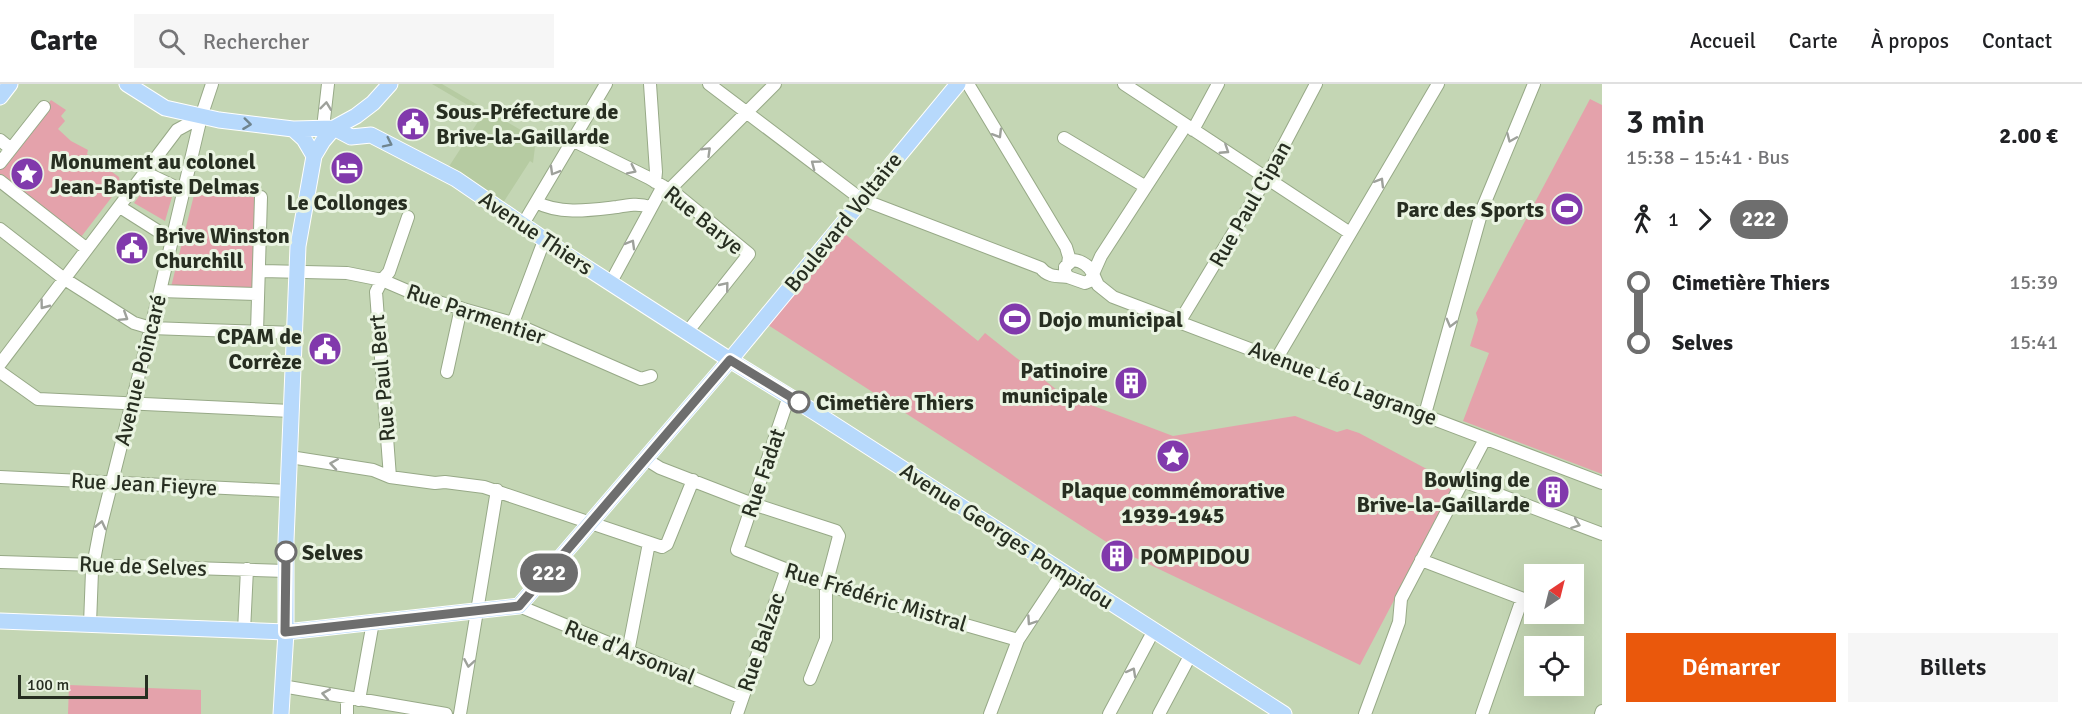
<!DOCTYPE html>
<html lang="fr">
<meta charset="utf-8">
<style>
:root{--surface:#fff;--page:#f6f6f6;--text:#202124;--muted:#757577;--line:#e0e0e0;--accent:#ea580c}
body{margin:0;font-family:Signika,sans-serif;background:var(--page);color:var(--text);height:100vh;display:flex;flex-direction:column;font-size:22px;white-space:nowrap}
*{box-sizing:border-box;margin:0}
p{font-size:20px;color:var(--muted)}
.icon{flex:none;width:33px;height:33px;fill:none;stroke:currentColor;stroke-width:2;stroke-linecap:round;stroke-linejoin:round}
.map{position:relative;flex:1;overflow:hidden}
.details{display:flex;flex-direction:column;background:var(--surface);width:480px}
.details>*{flex:none}
.badge{padding:0 12px;border-radius:20px;font-size:21px;line-height:39px}
.needle{width:39px;rotate:35deg}
.controls{position:absolute;left:1524px;top:480px;display:grid;gap:12px}
.controls a{display:grid;place-items:center;width:60px;height:60px;border-radius:0px;background:var(--surface);box-shadow:0 6px 24px #0002;font-size:30px}
.scale{position:absolute;left:18px;bottom:15px;width:130px;box-sizing:border-box;padding-left:6px;border:3px solid #272e21;border-top:0;font-size:16px;line-height:21px;white-space:nowrap;color:#272e21;-webkit-text-stroke:4px #eaf4e2;paint-order:stroke}
.map>.badge{position:absolute;translate:-50% -50%;box-shadow:0 0 0 3px #fff}
.legs{display:flex;align-items:center;gap:9px;height:66px;padding:0 24px;font-size:20px}
.legs p{margin-inline-start:auto}
.headline{display:flex;align-items:center;justify-content:space-between;height:102px;padding:0 24px}
h1{font-size:33px;font-weight:600;line-height:45px}
.button{display:flex;gap:12px;margin-top:auto;padding:12px 24px}
.button a{flex:1;height:69px;border-radius:0px;background:var(--accent);color:#fff;font-size:24px;font-weight:600;line-height:69px;text-align:center}
.button a+a{background:var(--page);color:var(--text)}
ul{padding:0 24px;list-style:none}
li{display:flex;align-items:center;gap:21px;height:60px;font-size:22px}
li i{display:grid;place-items:center;width:9px;height:100%;margin:0 8px;background:currentColor}
li i::after{content:'';width:15px;height:15px;margin:-8px;border:4px solid;border-radius:50%;background:var(--surface)}
li p{margin-inline-start:auto}
li:first-child i{background:linear-gradient(#0000 50%,currentColor 0)}
li:last-child i{background:linear-gradient(currentColor 50%,#0000 0)}
header{display:flex;align-items:center;gap:36px;box-sizing:border-box;height:84px;padding:0 30px;background:var(--surface);border-bottom:2px solid var(--line)}
header strong{font-size:28px}
nav{display:flex;gap:33px;margin-inline-start:auto;font-size:21px}
.search{width:420px;height:54px;background:var(--page);display:flex;align-items:center;gap:15px;box-sizing:border-box;padding:0 21px;border-radius:0px;color:var(--muted);font-size:22px}
main{display:flex;flex:1;min-height:0}
.map>svg:first-child{display:block}
.built{fill:#b6cba2}
.green{fill:#e4a2ab}
.lines{fill:none;stroke-linecap:round;stroke-linejoin:round}
.minor-casing{stroke:#97a987;stroke-width:14}
.major-casing{stroke:#fff;stroke-width:17}
.minor{stroke:#fff;stroke-width:12}
.major{stroke:#b7d9fc;stroke-width:15}
.oneway{stroke:#9ea19b}
.oneway2{stroke:#6f848e}
.line-1-casing{stroke:#fff;stroke-width:14}
.line-1{stroke:#6e6e6e;stroke-width:9}
.stop-1-dot{fill:#fff;stroke:#6e6e6e;stroke-width:3}
.labels{text-anchor:middle;dominant-baseline:central;stroke-width:6;stroke-linejoin:round;paint-order:stroke}
.poi-label{font-size:22px;font-weight:bold;fill:#272e21;stroke:#eaf4e2;text-anchor:start}
.street-label{font-size:22px;fill:#272e21;stroke:#eaf4e2}
.stop-label{font-size:22px;font-weight:bold;fill:#272e21;stroke:#eaf4e2;text-anchor:start}
</style>
<header>
<strong>Carte</strong>
<div class="search"><svg class="icon" aria-label="search" viewBox="0 0 24 24"><circle cx="10" cy="10" r="6"/><path d="M15 15l6 6"/></svg>Rechercher</div>
<nav><a>Accueil</a><a>Carte</a><a>À propos</a><a>Contact</a></nav>
</header>
<main>
<div class="map">
<svg width="1602" height="630" viewBox="0 0 1602 630">
<rect width="100%" height="100%" fill="#c4d6b4"/>
<path class="built" d="M432,0H442L536,55L533,79L530,77L503,119L448,84L483,30Z"/>
<path class="green" d="M1590,15L1602,21V390L1463,337L1489,269L1470,262L1478,236L1476,229Z
M51,16L66,26L61,32L65,37L58,45L71,57L88,66L87,70L119,93L120,99L118,105L81,153L0,91V86Z
M151,96L174,106L165,137L134,119Z
M194,111L255,113L253,205L171,203Z
M845,150L978,257L985,249L1062,310L1173,352L1295,332L1337,348L1347,345L1359,349L1455,400L1360,581L1119,466L768,241Z
M69,601L201,606V630H68Z"/>
<g class="lines">
<defs>
<path id="minor" d="M650,0L656,88L655,98
M709,0L861,115L1041,184C1047,193 1058,192 1068,193
M968,0L1066,163L1069,173L1068,180
M1124,0L1350,149
M1186,41L1101,172L1093,190L1098,201L1113,213L1602,399
M323,44L328,0
M1193,46L1218,0
M1064,54L1146,103
M0,56L11,65
M572,56L649,94L676,110L749,170L688,247
M0,79L44,23
M146,89L184,107
M0,97L87,165
M669,106L775,0
M536,118C560,131 591,126 617,123C628,121 639,119 650,123
M120,123L172,156
M523,140L606,0
M0,145L63,194L134,239L151,244L294,249
M1073,176C1082,177 1089,181 1093,190L1090,197L1085,199L1068,193L1065,188V183Z
M262,187L347,189L382,196L424,214L513,239L641,295L651,292
M611,198L663,102
M160,207L258,210
M1180,237L1267,93L1316,0
M513,239L545,154
M257,248L261,113
M1277,274L1438,0
M0,280L177,46L201,33
M0,288L38,315L291,327
M447,288L461,224
M789,312L737,466L826,501L1018,556
M1425,330L1483,123L1534,0
M290,373L373,386L390,393L435,399L445,398L484,403L662,463L667,460L693,396
M644,374L660,384L753,420L836,447L839,452L826,501V555L810,595
M0,393L288,407
M390,393L376,208L382,196L389,188L408,133
M1463,397L1602,450
M1421,476L1534,519
M0,478L286,487
M519,522L742,614
M1562,530L1565,531
M90,540L92,487L100,445L160,207L201,33L212,0
M244,547L247,485
M628,568L649,459
M282,602L446,630
M359,616L373,538
M347,630V614
M460,630L497,406
M737,630L786,487
M990,630L1018,556L1063,488
M1109,630L1154,546
M1159,630L1191,570
M1365,630L1399,538L1401,515L1485,355
M1482,630L1522,515
M1601,630L1602,627"/>
<path id="major" d="M127,0L165,24L219,36L293,45L334,44L356,32L373,19L390,0
M0,13L10,0
M334,44L351,53L371,51L456,95L564,169L730,276L816,329L1284,630
M293,45L304,55L314,72
M0,537L286,548L519,522L730,276L958,0
M281,630L286,548V457L298,162L314,72L323,57L334,44"/>
</defs>
<use href="#minor" class="minor-casing"/>
<use href="#major" class="major-casing"/>
<use href="#minor" class="minor"/>
<use href="#major" class="major"/>
</g>
<defs><path id="oneway-chevron" d="M-2-3.5L2.5 0L-2 3.5" fill="none" stroke-width="1.6" stroke-linecap="round" stroke-linejoin="round" transform="scale(1.5)"/></defs>
<g class="oneway">
<use href="#oneway-chevron" transform="translate(326 22) rotate(-83)"/>
<use href="#oneway-chevron" transform="translate(998 50) rotate(59)"/>
<use href="#oneway-chevron" transform="translate(1511 54) rotate(113)"/>
<use href="#oneway-chevron" transform="translate(1225 66) rotate(33)"/>
<use href="#oneway-chevron" transform="translate(707 67) rotate(-44)"/>
<use href="#oneway-chevron" transform="translate(815 80) rotate(-143)"/>
<use href="#oneway-chevron" transform="translate(632 86) rotate(26)"/>
<use href="#oneway-chevron" transform="translate(554 87) rotate(120)"/>
<use href="#oneway-chevron" transform="translate(1380 98) rotate(-59)"/>
<use href="#oneway-chevron" transform="translate(631 160) rotate(-60)"/>
<use href="#oneway-chevron" transform="translate(725 202) rotate(-51)"/>
<use href="#oneway-chevron" transform="translate(44 221) rotate(127)"/>
<use href="#oneway-chevron" transform="translate(124 233) rotate(32)"/>
<use href="#oneway-chevron" transform="translate(1451 239) rotate(105)"/>
<use href="#oneway-chevron" transform="translate(334 380) rotate(-171)"/>
<use href="#oneway-chevron" transform="translate(1576 440) rotate(21)"/>
<use href="#oneway-chevron" transform="translate(101 441) rotate(-77)"/>
<use href="#oneway-chevron" transform="translate(1031 537) rotate(124)"/>
<use href="#oneway-chevron" transform="translate(469 579) rotate(100)"/>
<use href="#oneway-chevron" transform="translate(1132 588) rotate(-61)"/>
<use href="#oneway-chevron" transform="translate(326 610) rotate(-170)"/>
</g>
<g class="oneway2">
<use href="#oneway-chevron" transform="translate(247 40) rotate(7)"/>
<use href="#oneway-chevron" transform="translate(388 59) rotate(26)"/>
</g>
<g class="lines">
<defs>
<path id="line-1" d="M286,468L285,548L519,522L730,276L799,318"/>
</defs>
<use href="#line-1" class="line-1-casing"/>
<use href="#line-1" class="line-1"/>
</g>
<defs>
<symbol id="civic-disc" viewBox="-11 -11 22 22"><circle r="9.5" fill="#8139ac" stroke="#eaf4e2"/><path d="M-.6-6.5H3V-4.5H.6V-3L4-1V1h2V6H-6V1h2V-1L-.6-3ZM-1.2 2.5V6h2.4V2.5Z" fill="#fff"/></symbol>
<symbol id="hotel-disc" viewBox="-11 -11 22 22"><circle r="9.5" fill="#8139ac" stroke="#eaf4e2"/><path d="M-6-4.5h1.5V1H6V5H4.5V3h-9V5H-6ZM-4 0a1.8 1.8 0 1 1 3.6 0ZM.5 0V-2.5h3Q6-2.5 6 0Z" fill="#fff"/></symbol>
<symbol id="sight-disc" viewBox="-11 -11 22 22"><circle r="9.5" fill="#8139ac" stroke="#eaf4e2"/><path d="M0-6L1.8-2.2L6-1.7L2.9 1.2L3.7 5.4L0 3.3L-3.7 5.4L-2.9 1.2L-6-1.7L-1.8-2.2Z" fill="#fff"/></symbol>
<symbol id="stadium-disc" viewBox="-11 -11 22 22"><circle r="9.5" fill="#8139ac" stroke="#eaf4e2"/><path d="M0-5a6.5 5 0 1 0 0 10a6.5 5 0 1 0 0-10ZM-3.5-1.8h7v3.6h-7Z" fill="#fff"/></symbol>
<symbol id="building-disc" viewBox="-11 -11 22 22"><circle r="9.5" fill="#8139ac" stroke="#eaf4e2"/><path d="M-4-6H4V6H1V3H-1V6H-4ZM-2.5-4.3h1.7v1.8h-1.7ZM.8-4.3h1.7v1.8H.8ZM-2.5-1h1.7V.8h-1.7ZM.8-1h1.7V.8H.8Z" fill="#fff"/></symbol>
</defs>
<g fill-rule="evenodd">
<use href="#civic-disc" x="394" y="21" width="38" height="38"/>
<use href="#hotel-disc" x="328" y="65" width="38" height="38"/>
<use href="#sight-disc" x="8" y="71" width="38" height="38"/>
<use href="#stadium-disc" x="1548" y="106" width="38" height="38"/>
<use href="#civic-disc" x="113" y="145" width="38" height="38"/>
<use href="#stadium-disc" x="996" y="216" width="38" height="38"/>
<use href="#civic-disc" x="306" y="246" width="38" height="38"/>
<use href="#building-disc" x="1112" y="280" width="38" height="38"/>
<use href="#sight-disc" x="1154" y="353" width="38" height="38"/>
<use href="#building-disc" x="1534" y="389" width="38" height="38"/>
<use href="#building-disc" x="1098" y="453" width="38" height="38"/>
</g>
<g class="stop-1-dot">
<circle cx="799" cy="318" r="10"/>
<circle cx="286" cy="468" r="10"/>
</g>
<g class="labels">
<g class="poi-label">
<text x="436" y="27">Sous-Préfecture de<tspan x="436" dy="25">Brive-la-Gaillarde</tspan></text>
<text x="50" y="77">Monument au colonel<tspan x="50" dy="25">Jean-Baptiste Delmas</tspan></text>
<text x="347" y="118" text-anchor="middle">Le Collonges</text>
<text x="1544" y="125" text-anchor="end">Parc des Sports</text>
<text x="155" y="151">Brive Winston<tspan x="155" dy="25">Churchill</tspan></text>
<text x="1038" y="235">Dojo municipal</text>
<text x="302" y="252" text-anchor="end">CPAM de<tspan x="302" dy="25">Corrèze</tspan></text>
<text x="1108" y="286" text-anchor="end">Patinoire<tspan x="1108" dy="25">municipale</tspan></text>
<text x="1530" y="395" text-anchor="end">Bowling de<tspan x="1530" dy="25">Brive-la-Gaillarde</tspan></text>
<text x="1173" y="406" text-anchor="middle">Plaque commémorative<tspan x="1173" dy="25">1939-1945</tspan></text>
<text x="1140" y="472">POMPIDOU</text>
</g>
<g class="street-label">
<text transform="translate(1250 120) rotate(-60)">Rue Paul Cipan</text>
<text transform="translate(704 136) rotate(39)">Rue Barye</text>
<text transform="translate(843 138) rotate(-51)">Boulevard Voltaire</text>
<text transform="translate(536 149) rotate(34)">Avenue Thiers</text>
<text transform="translate(476 230) rotate(19)">Rue Parmentier</text>
<text transform="translate(140 286) rotate(-76)">Avenue Poincaré</text>
<text transform="translate(382 294) rotate(-95)">Rue Paul Bert</text>
<text transform="translate(1343 299) rotate(21)">Avenue Léo Lagrange</text>
<text transform="translate(763 389) rotate(-71)">Rue Fadat</text>
<text transform="translate(144 400) rotate(3)">Rue Jean Fieyre</text>
<text transform="translate(1007 452) rotate(33)">Avenue Georges Pompidou</text>
<text transform="translate(143 482) rotate(2)">Rue de Selves</text>
<text transform="translate(876 513) rotate(17)">Rue Frédéric Mistral</text>
<text transform="translate(761 558) rotate(-71)">Rue Balzac</text>
<text transform="translate(630 568) rotate(22)">Rue d'Arsonval</text>
</g>
<g class="stop-label">
<text x="816" y="318">Cimetière Thiers</text>
<text x="302" y="468">Selves</text>
</g>
</g>
</svg>
<div class="controls">
<a><svg class="needle" viewBox="-14 -14 28 28"><path d="M0-13l5 13h-10z" fill="#e53935"/><path d="M0 13l5-13h-10z" fill="#757577"/></svg></a>
<a><svg class="icon" aria-label="locate" viewBox="0 0 24 24"><circle cx="12" cy="12" r="6"/><path d="M12 2v4M12 18v4M2 12h4M18 12h4"/></svg></a>
</div>
<div class="scale">100 m</div>
<b class="badge" style="left:549px;top:489px;background:#6e6e6e;color:#fff">222</b>
</div>
<section class="details">
<div class="headline"><div><h1>3 min</h1><p>15:38 – 15:41 · Bus</p></div><b>2.00 €</b></div>
<div class="legs"><svg class="icon" aria-label="walk" viewBox="0 0 24 24"><circle cx="13" cy="4" r="2"/><path d="M13 8l-2 6 4 7M11 14l-3 7M7 12l3-4h3l4 4"/></svg>1<svg class="icon" aria-label="forward" viewBox="0 0 24 24"><path d="M9 5l7 7-7 7"/></svg><b class="badge" style="background:#6e6e6e;color:#fff">222</b></div>
<ul>
<li><i style="color:#6e6e6e"></i><b>Cimetière Thiers</b><p>15:39</p></li>
<li><i style="color:#6e6e6e"></i><b>Selves</b><p>15:41</p></li>
</ul>
<div class="button"><a>Démarrer</a><a>Billets</a></div>
</section>
</main>
